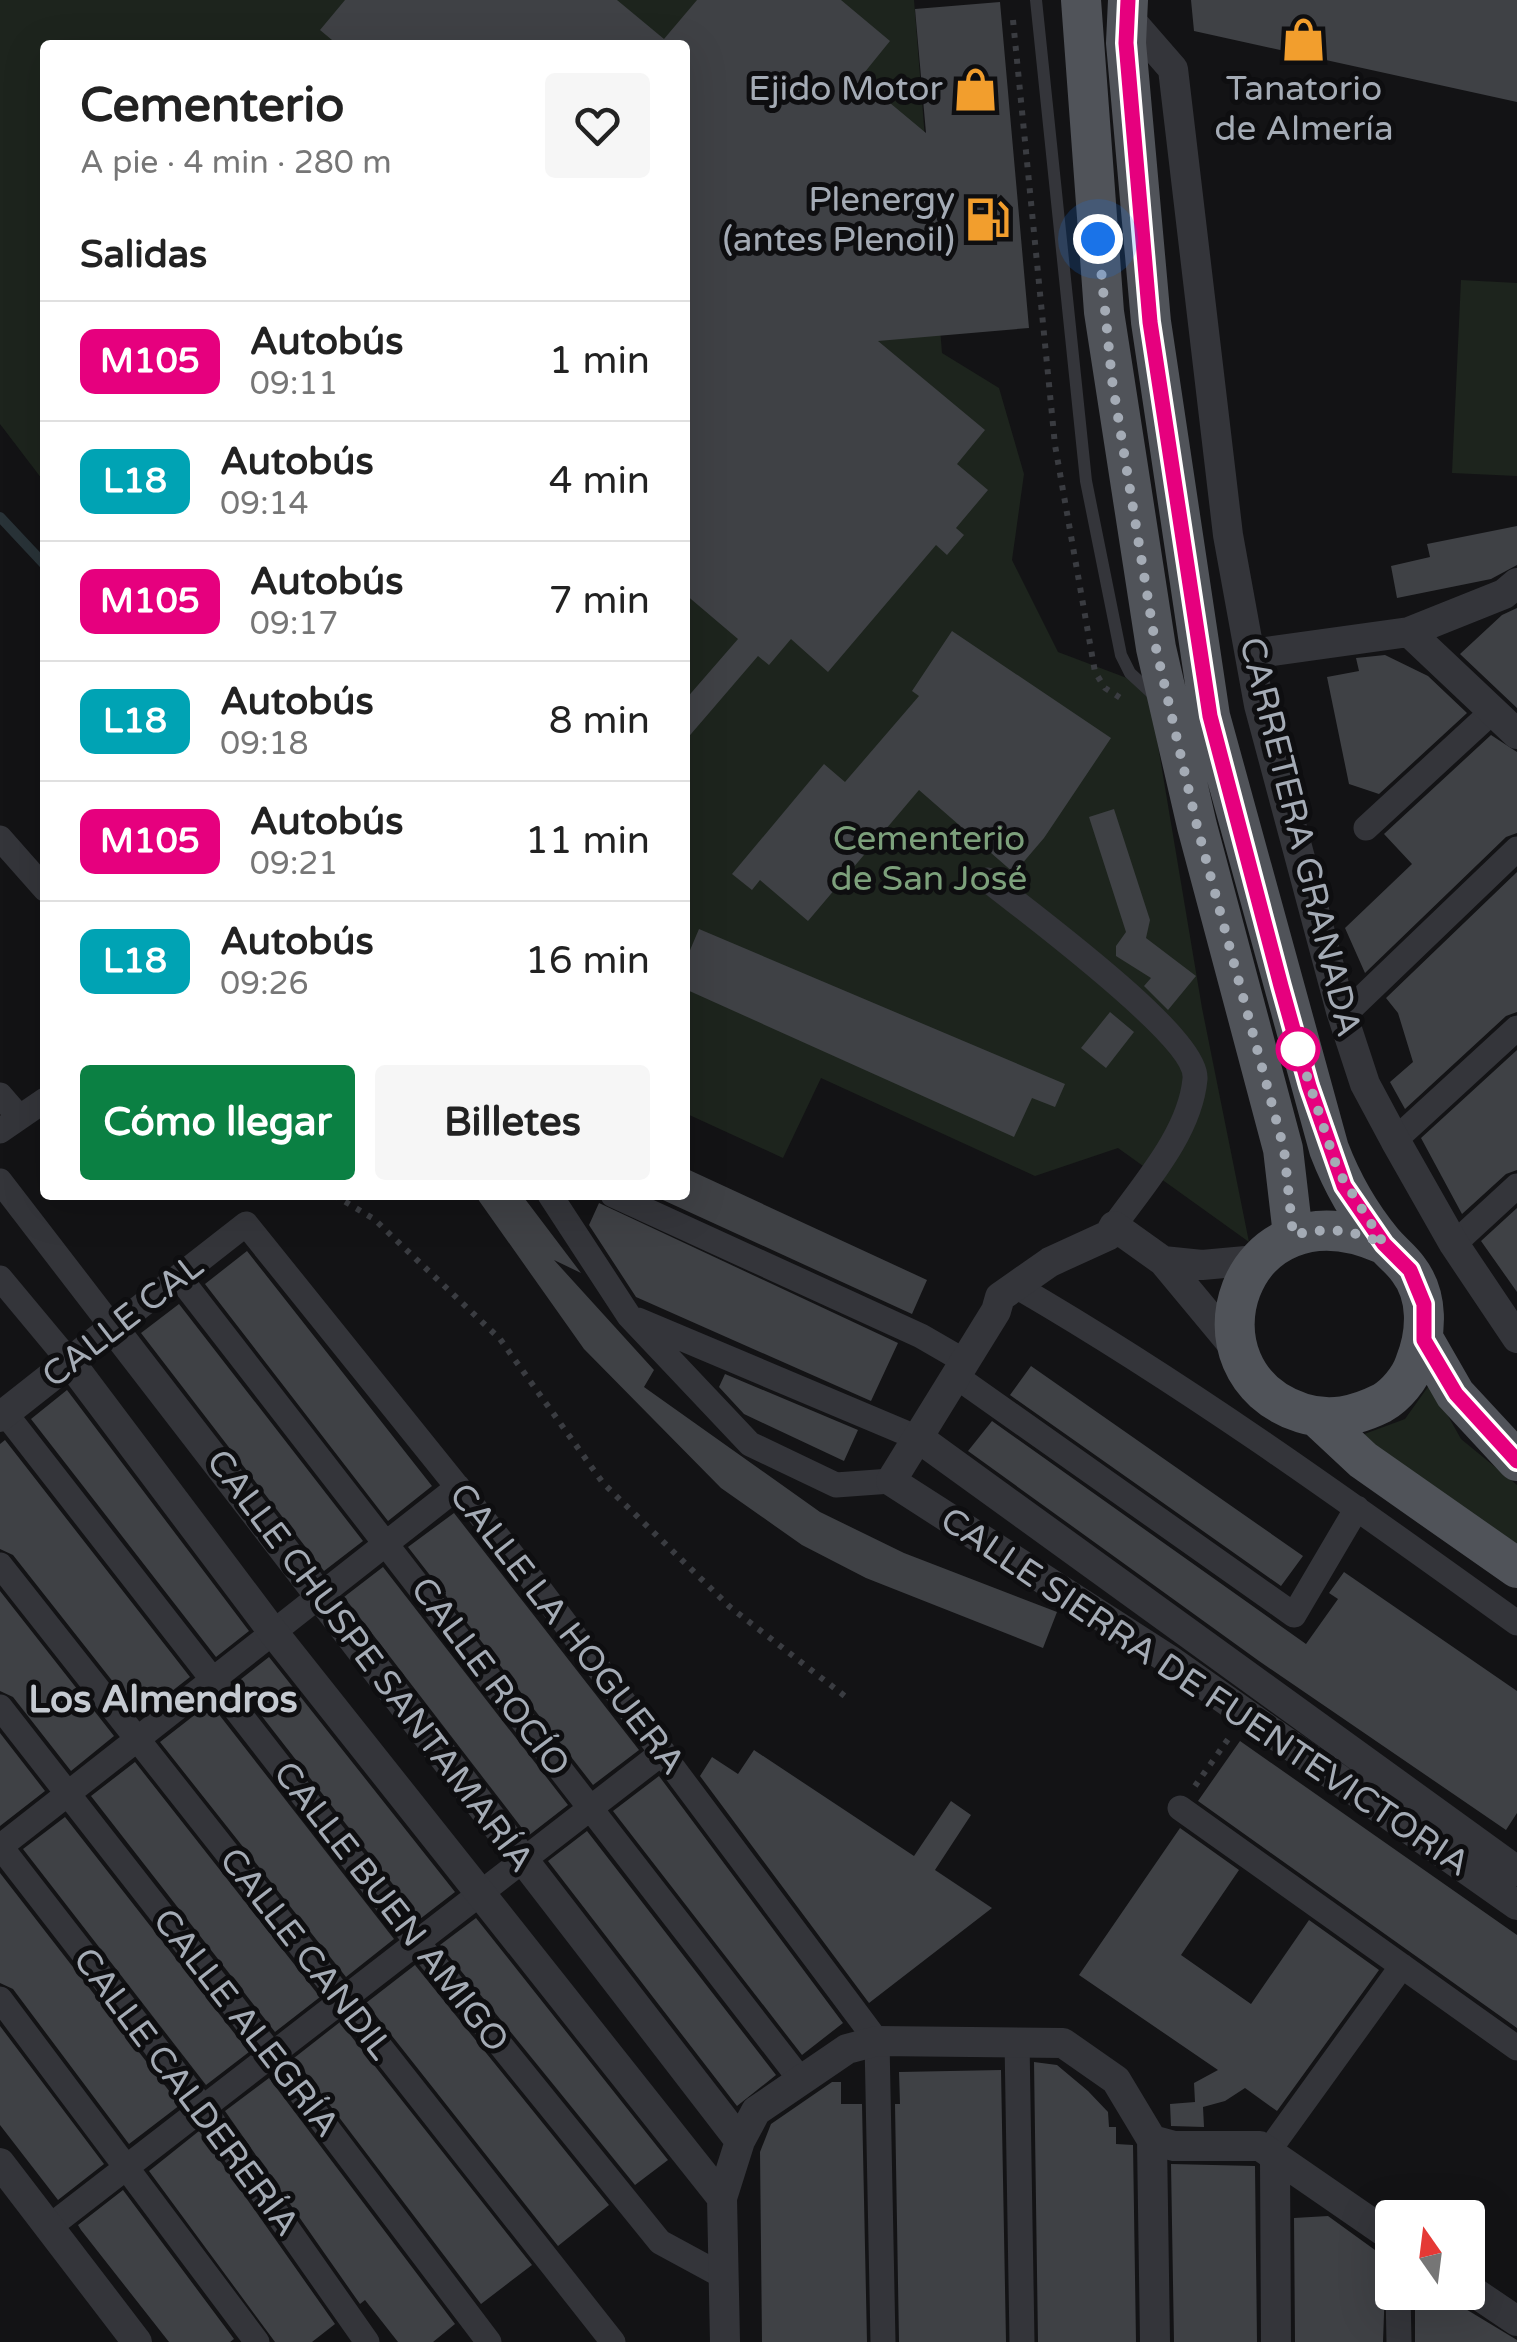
<!DOCTYPE html>
<html lang="es">
<meta charset="utf-8">
<style>
:root{--surface:#fff;--page:#f6f6f6;--text:#222;--muted:#767676;--line:#e0e0e0;--accent:#0b8043}
body{margin:0;font-family:"Varela Round",sans-serif;background:var(--page);color:var(--text);height:100vh;display:flex;flex-direction:column;font-size:38px;white-space:nowrap}
*{box-sizing:border-box;margin:0}
p{font-size:32px;color:var(--muted)}
.icon{flex:none;width:55px;height:55px;fill:none;stroke:currentColor;stroke-width:2;stroke-linecap:round;stroke-linejoin:round}
.map{position:relative;flex:1;overflow:hidden}
.drawer{position:absolute;left:40px;top:40px;width:650px;height:1160px;display:flex;flex-direction:column;background:var(--surface);border-radius:10px;box-shadow:0 10px 40px #0002}
.drawer>*{flex:none}
.badge{padding:0 20px;border-radius:15px;font-size:35px;line-height:65px}
.needle{width:65px;rotate:346deg}
.fabs{position:absolute;left:1375px;top:2200px;display:grid;gap:20px}
.fabs a{display:grid;place-items:center;width:110px;height:110px;border-radius:10px;background:var(--surface);box-shadow:0 10px 40px #0002;font-size:50px}
.you{position:absolute;width:50px;height:50px;margin:-25px;border:8px solid #fff;border-radius:50%;background:#1a73e8;box-shadow:0 0 0 15px #1a73e833}
.map>.badge{position:absolute;translate:-50% -50%;box-shadow:0 0 0 5px #fff}
h2{padding:0 40px;font-size:38px;line-height:90px}
.round{display:grid;place-items:center;flex:none;width:105px;height:105px;border-radius:10px;background:var(--page)}
.summary{display:flex;align-items:center;justify-content:space-between;height:170px;padding:0 40px}
h1{font-size:48px;font-weight:700;line-height:75px}
.cta{display:flex;gap:20px;margin-top:auto;padding:20px 40px}
.cta a{flex:1;height:115px;border-radius:10px;background:var(--accent);color:#fff;font-size:40px;font-weight:700;line-height:115px;text-align:center}
.cta a+a{background:var(--page);color:var(--text)}
ul{padding:0;list-style:none}
li{display:flex;align-items:center;gap:30px;height:120px;padding:0 40px;border-top:2px solid var(--line)}
li div{flex:1}
li b{display:block;font-size:38px}
li em{font-style:normal}
li .badge{min-width:110px;font-weight:700;text-align:center}
.map>svg:first-child{display:block}
.green{fill:#1d241d}
.lines{fill:none;stroke-linecap:round;stroke-linejoin:round}
.stream{stroke:#293338;stroke-width:10}
.building{fill:#3f4145}
.path{stroke:#3a3c41;stroke-width:6;stroke-dasharray:5 8;stroke-linecap:butt}
.service{stroke:#34353a;stroke-width:12}
.minor{stroke:#34353a;stroke-width:25}
.tertiary{stroke:#34353a;stroke-width:30}
.primary{stroke:#505359;stroke-width:40}
.line-casing{stroke:#fff;stroke-width:22}
.line{stroke:#e6007e;stroke-width:15}
.walk{stroke:#a4abb5;stroke-width:10;stroke-dasharray:0 18}
.stop-dot{fill:#fff;stroke:#e6007e;stroke-width:5}
.labels{text-anchor:middle;dominant-baseline:central;stroke-width:10;stroke-linejoin:round;paint-order:stroke}
.poi-label{font-size:35px;fill:#a4abb5;stroke:#0e0e10;text-anchor:end}
.street-label{font-size:35px;fill:#a4abb5;stroke:#0e0e10}
.park-label{font-size:35px;fill:#7ca07b;stroke:#0e0e10}
.neighbourhood-label{font-size:38px;font-weight:bold;fill:#c5cad1;stroke:#0e0e10}
</style>
<div class="map">
<svg width="1517" height="2342" viewBox="0 0 1517 2342">
<rect width="100%" height="100%" fill="#131315"/>
<path class="green" d="M0,0H914L942,353L999,388L1024,474L1012,560L1058,652L1148,686L1202,1008L1249,1242L1118,1148L1035,1176L821,1078L783,1158L685,1113V45H45V483L0,424Z
M1461,280L1517,283V476L1452,473Z
M1430,1384L1461,1439L1517,1485V1551L1359,1436L1405,1419Z"/>
<g class="lines">
<path class="stream" d="M0,517L45,565"/>
</g>
<path class="building" d="M345,0H617L664,39L697,0H841L890,41L860,78L926,133L915,9L1000,2L1029,328L878,341L985,430L957,464L988,490L956,528L964,535L947,555L936,545L828,672L791,639L769,665L758,656L685,741V700L738,639L685,594V45H338L320,30Z
M1191,0H1517V102L1194,31Z
M1517,526V565L1491,579L1397,598L1391,566L1430,557L1427,544Z
M1517,608V708L1460,654L1502,615Z
M952,631L1111,738L1044,838L1014,873L919,790L808,921L760,880L752,890L732,874L824,764L845,782L919,696L912,691Z
M1385,655L1428,676L1467,713L1379,794L1349,784L1327,677L1359,671L1356,658Z
M1491,735L1517,752V833L1506,837L1365,973L1345,928L1412,864L1384,834Z
M1114,809L1150,920L1146,938L1196,976L1168,1010L1144,986L1151,978L1116,956V946L1126,932L1089,817Z
M1517,872V1012L1506,1016L1405,1109L1390,1082L1413,1062L1398,1013L1386,998Z
M699,929L1065,1084L1055,1107L1032,1098L1014,1137L685,989V962Z
M1110,1012L1134,1032L1106,1068L1081,1048Z
M1517,1050V1170L1506,1174L1462,1214L1421,1138Z
M685,1168L927,1280L912,1314L652,1195H685Z
M475,1195H522L581,1273L554,1260L654,1370L644,1387L820,1512L904,1553L1057,1612L1043,1648L866,1578L802,1545L721,1488L584,1349Z
M599,1203L898,1343L871,1401L636,1297L589,1225Z
M1517,1208V1292L1481,1241Z
M247,1251L432,1486L388,1521L205,1284Z
M179,1304L363,1541L324,1571L141,1333Z
M1031,1366L1303,1556L1281,1586L1010,1395Z
M725,1374L858,1430L844,1461L744,1414L719,1387Z
M67,1390L249,1631L216,1657L31,1419Z
M992,1421L1306,1644L1338,1599L1329,1593L1344,1572L1517,1691V1813L1506,1830L1259,1661L968,1451Z
M5,1440L190,1677L140,1716L13,1555L0,1549V1444Z
M454,1513L639,1750L593,1785L408,1547Z
M383,1567L568,1805L528,1836L344,1597Z
M0,1591L114,1736L71,1771L13,1697L0,1691Z
M269,1657L455,1892L420,1919L236,1683Z
M210,1703L394,1939L346,1977L160,1742Z
M0,1733L45,1791L0,1826Z
M1240,1741L1517,1935V2028L1198,1801Z
M754,1750L914,1856L951,1801L971,1815L935,1870L992,1908L869,2003L700,1776L712,1757L738,1774Z
M135,1762L320,1997L275,2032L91,1796Z
M659,1776L843,2023L802,2055L613,1811Z
M65,1817L249,2052L206,2085L23,1849Z
M1180,1828L1239,1870L1181,1955L1251,2004L1309,1920L1379,1970L1277,2111L1245,2088L1225,2101L1203,2107L1204,2127L1171,2126L1170,2104L1195,2102L1194,2083L1218,2070L1079,1975Z
M587,1831L776,2075L737,2106L548,1861Z
M0,1873L180,2105L129,2144L13,1989L0,1983Z
M476,1918L668,2160L635,2185L440,1945Z
M415,1965L609,2205L558,2246L366,2003Z
M340,2022L532,2265L481,2304L294,2058Z
M0,2026L104,2164L58,2200L0,2125Z
M1034,2062L1057,2065L1088,2091L1108,2112L1109,2127H1116V2144L1133,2145L1136,2342H1038Z
M1001,2070L1006,2342H899L895,2104H900L899,2072Z
M269,2078L455,2324L433,2342H398L365,2300L360,2304L225,2111Z
M832,2082H841V2104H862L867,2342H762L760,2152L771,2124Z
M199,2131L335,2324L312,2342H275L149,2171Z
M1171,2164L1255,2166L1257,2342H1174Z
M123,2190L234,2339L230,2342H169L81,2230L78,2225Z
M1328,2216L1386,2258L1383,2342H1295L1294,2218Z
M1464,2308L1517,2340V2342H1415V2309Z"/>
<g class="lines">
<path class="path" d="M1013,20L1055,445L1095,672L1105,688L1122,699
M334,1195L374,1219L500,1339L603,1483L730,1607L846,1697
M1195,1786L1231,1735"/>
<path class="service" d="M1036,0L1086,481L1121,655L1130,673L1156,697"/>
<path class="minor" d="M1366,828L1494,710
M0,838L45,889
M988,880C1026,911 1199,1037 1195,1079C1190,1133 1144,1184 1114,1226
M1343,1016L1517,849
M0,1095L19,1117
M0,1131L45,1100
M1395,1140L1517,1028
M0,1181L113,1328L246,1224L538,1587L877,2041L883,2342
M550,1195L629,1316L750,1444L836,1485L891,1481
M613,1195L921,1336L966,1362
M1454,1244L1517,1186
M179,1277L800,2079
M0,1278L70,1362
M1016,1286C1190,1387 1354,1506 1517,1623
M638,1320L920,1439
M957,1377L1294,1615L1357,1508
M5,1413L417,1942L660,2242L719,2274L725,2266
M0,1565L613,2342
M0,1707L272,2055L489,2342
M1180,1808L1517,2048
M0,1846L203,2108L367,2342
M0,1847L458,1487
M0,1999L257,2342
M1017,2041L1022,2342
M1267,2153L1402,1966
M48,2228L663,1752
M1398,2292L1399,2342"/>
<path class="tertiary" d="M1126,15L1173,69L1228,535L1259,705L1341,1011L1365,1084L1395,1140L1454,1244L1517,1338
M1409,632L1517,734
M1251,654L1409,632L1504,594L1517,583
M1163,1261L1114,1226L1109,1235L1050,1262L1000,1297L996,1311L891,1481L1168,1659L1517,1905
M1237,1350L1163,1261L1202,1265L1257,1260
M70,1362L273,1632L722,2198
M0,1417L113,1328L740,2141
M920,1439L1517,1871
M1152,2140L1155,2342
M1275,2161L1276,2342
M0,2163L137,2342
M1468,2288L1517,2321
M725,2342L722,2198L740,2141L756,2111L847,2049L877,2041L1063,2043L1116,2080L1152,2140L1174,2146H1260L1392,2237"/>
<path class="primary" d="M1081,0L1104,312L1156,648L1197,826L1283,1149L1293,1235
M1128,0L1126,43L1151,322L1210,716L1329,1149C1342,1183 1359,1213 1382,1241C1390,1251 1401,1259 1408,1269C1429,1296 1427,1333 1415,1363C1410,1378 1396,1395 1382,1403C1356,1416 1330,1422 1302,1413C1178,1373 1237,1179 1383,1244
M1424,1340L1455,1394L1517,1461
M1318,1418L1363,1460L1517,1568"/>
</g>
<g class="lines">
<defs>
<path id="line" d="M1128,0L1126,43L1150,322L1210,716L1281,986L1309,1086L1344,1186L1384,1244L1410,1270L1424,1304V1340L1456,1394L1517,1461"/>
</defs>
<use href="#line" class="line-casing"/>
<use href="#line" class="line"/>
<path class="walk" d="M1098,239L1112,380L1156,648L1197,826L1284,1149L1293,1235C1328,1227 1351,1229 1384,1244L1338,1171L1298,1049"/>
</g>
<defs>
<symbol id="shop-bare" viewBox="-9 -9 18 18"><path d="M-5-2.5h2.3a2.7 3.5 0 0 1 5.4 0H5L5.5 6h-11ZM-1.5-2.5h3a1.5 2.3 0 0 0-3 0Z" fill="#f29e2d" stroke="#0e0e10" stroke-width="2.5" paint-order="stroke"/></symbol>
<symbol id="fuel-bare" viewBox="-9 -9 18 18"><path d="M-5.5-6h7V0h2V4h1.3V-2.5L3-4.5l.8-.8L6-3V5H2.5V1h-1V6h-7ZM-4.2-4.7v3.2H.2V-4.7Z" fill="#f29e2d" stroke="#0e0e10" stroke-width="2.5" paint-order="stroke"/></symbol>
</defs>
<g fill-rule="evenodd">
<use href="#shop-bare" x="1272" y="8" width="63" height="63"/>
<use href="#shop-bare" x="944" y="58" width="63" height="63"/>
<use href="#fuel-bare" x="956" y="188" width="63" height="63"/>
</g>
<circle class="stop-dot" cx="1298" cy="1049" r="20"/>
<g class="labels">
<g class="poi-label">
<text x="943" y="89">Ejido Motor</text>
<text x="1304" y="89" text-anchor="middle">Tanatorio<tspan x="1304" dy="40">de Almería</tspan></text>
<text x="955" y="200">Plenergy<tspan x="955" dy="40">(antes Plenoil)</tspan></text>
</g>
<g class="street-label">
<text transform="translate(1300 837) rotate(76)">CARRETERA GRANADA</text>
<text transform="translate(123 1321) rotate(-38)">CALLE CAL</text>
<text transform="translate(567 1629) rotate(52)">CALLE LA HOGUERA</text>
<text transform="translate(370 1661) rotate(53)">CALLE CHUSPE SANTAMARÍA</text>
<text transform="translate(490 1677) rotate(53)">CALLE ROCÍO</text>
<text transform="translate(1205 1692) rotate(34)">CALLE SIERRA DE FUENTEVICTORIA</text>
<text transform="translate(391 1907) rotate(52)">CALLE BUEN AMIGO</text>
<text transform="translate(306 1954) rotate(52)">CALLE CANDIL</text>
<text transform="translate(246 2023) rotate(52)">CALLE ALEGRÍA</text>
<text transform="translate(186 2092) rotate(53)">CALLE CALDERERÍA</text>
</g>
<g class="park-label">
<text x="929" y="839">Cementerio<tspan x="929" dy="40">de San José</tspan></text>
</g>
<g class="neighbourhood-label">
<text x="163" y="1700">Los Almendros</text>
</g>
</g>
</svg>
<div class="fabs">
<a><svg class="needle" viewBox="-14 -14 28 28"><path d="M0-13l5 13h-10z" fill="#e53935"/><path d="M0 13l5-13h-10z" fill="#767676"/></svg></a>
</div>
<div class="you" style="left:1098px;top:239px"></div>
<section class="drawer">
<div class="summary"><div><h1>Cementerio</h1><p>A pie · 4 min · 280 m</p></div><a class="round"><svg class="icon" aria-label="heart" viewBox="0 0 24 24"><path d="M12 20l-8-8c-3-5 5-10 8-4 3-6 11-1 8 4z"/></svg></a></div>
<h2>Salidas</h2>
<ul>
<li><span class="badge" style="background:#e6007e;color:#fff">M105</span><div><b>Autobús</b><p>09:11</p></div><em>1 min</em></li>
<li><span class="badge" style="background:#00a3b4;color:#fff">L18</span><div><b>Autobús</b><p>09:14</p></div><em>4 min</em></li>
<li><span class="badge" style="background:#e6007e;color:#fff">M105</span><div><b>Autobús</b><p>09:17</p></div><em>7 min</em></li>
<li><span class="badge" style="background:#00a3b4;color:#fff">L18</span><div><b>Autobús</b><p>09:18</p></div><em>8 min</em></li>
<li><span class="badge" style="background:#e6007e;color:#fff">M105</span><div><b>Autobús</b><p>09:21</p></div><em>11 min</em></li>
<li><span class="badge" style="background:#00a3b4;color:#fff">L18</span><div><b>Autobús</b><p>09:26</p></div><em>16 min</em></li>
</ul>
<div class="cta"><a>Cómo llegar</a><a>Billetes</a></div>
</section>
</div>
